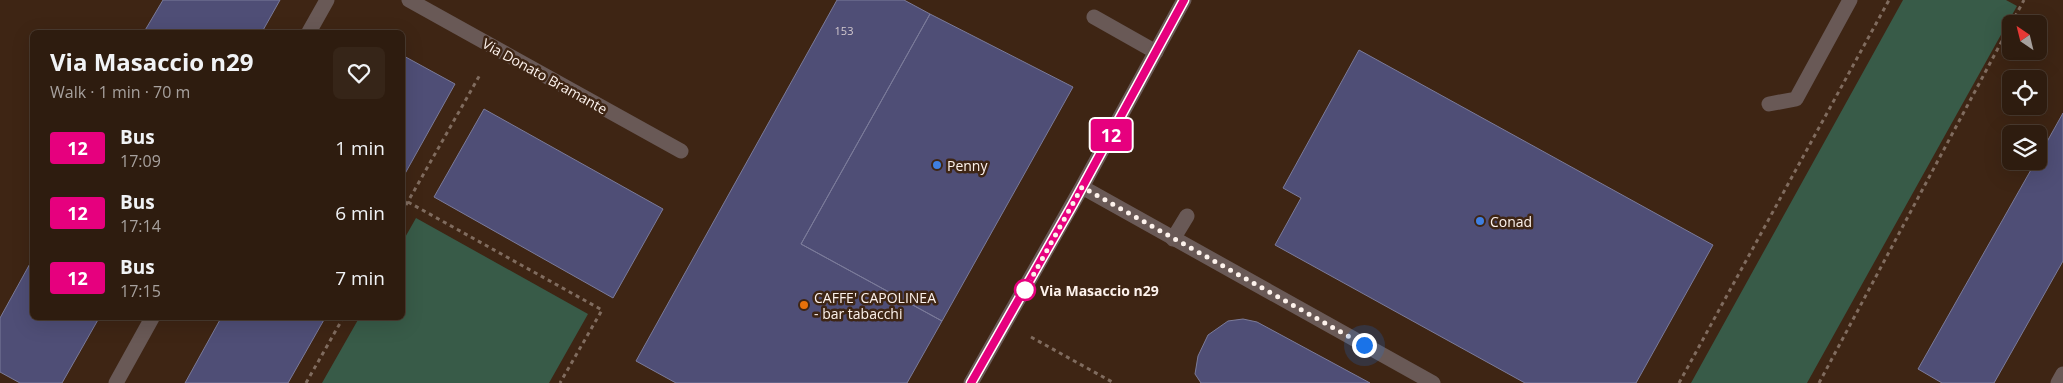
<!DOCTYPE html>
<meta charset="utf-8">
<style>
:root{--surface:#2e1c0f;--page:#362518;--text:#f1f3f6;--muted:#a7a19e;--line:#493a2f}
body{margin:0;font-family:"Open Sans",sans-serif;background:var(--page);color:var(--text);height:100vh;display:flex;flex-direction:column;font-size:19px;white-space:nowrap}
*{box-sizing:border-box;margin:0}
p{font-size:16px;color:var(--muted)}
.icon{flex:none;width:28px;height:28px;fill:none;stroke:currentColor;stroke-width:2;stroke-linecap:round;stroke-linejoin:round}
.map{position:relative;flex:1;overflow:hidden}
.details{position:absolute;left:30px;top:30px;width:375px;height:290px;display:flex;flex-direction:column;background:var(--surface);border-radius:8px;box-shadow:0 5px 20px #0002,0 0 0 1px var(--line)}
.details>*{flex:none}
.badge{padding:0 10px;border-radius:4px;font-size:18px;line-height:32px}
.needle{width:32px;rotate:325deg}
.fabs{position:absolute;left:2002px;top:15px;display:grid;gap:10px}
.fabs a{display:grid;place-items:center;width:45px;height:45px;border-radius:8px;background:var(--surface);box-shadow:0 5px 20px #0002,0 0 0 1px var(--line);font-size:25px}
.you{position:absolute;width:25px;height:25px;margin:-12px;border:4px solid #fff;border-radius:50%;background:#1a73e8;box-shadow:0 0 0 8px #1a73e833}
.map>.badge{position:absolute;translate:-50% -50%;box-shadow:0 0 0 2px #fff}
.round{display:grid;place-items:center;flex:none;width:52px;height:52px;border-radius:8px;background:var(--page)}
.headline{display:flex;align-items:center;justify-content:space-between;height:85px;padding:0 20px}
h1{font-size:24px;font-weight:700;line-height:38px}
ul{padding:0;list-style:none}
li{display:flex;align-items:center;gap:15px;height:65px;padding:0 20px}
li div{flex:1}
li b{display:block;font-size:19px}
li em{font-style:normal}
li .badge{min-width:55px;font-weight:700;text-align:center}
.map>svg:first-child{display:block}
.green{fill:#385b48}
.building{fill:#4f4e76;stroke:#7b7b9a}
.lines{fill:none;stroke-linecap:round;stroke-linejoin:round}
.path{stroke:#806c5f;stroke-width:3;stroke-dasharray:4 4;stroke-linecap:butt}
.service{stroke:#695956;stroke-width:15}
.minor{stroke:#695956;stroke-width:15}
.line-casing{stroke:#fff;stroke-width:11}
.line{stroke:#e6007e;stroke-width:8}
.walk{stroke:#fdf2ec;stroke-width:5;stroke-dasharray:0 9}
.shop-dot{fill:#3f7fe0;stroke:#3e2514;stroke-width:2}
.stop-dot{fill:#fff;stroke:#e6007e;stroke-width:2.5}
.food-dot{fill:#e8710a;stroke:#3e2514;stroke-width:2}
.labels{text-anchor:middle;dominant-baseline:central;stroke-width:5;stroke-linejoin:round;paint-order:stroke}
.number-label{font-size:11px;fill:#d2c9ce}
.street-label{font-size:14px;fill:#fdf2ec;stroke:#3e2514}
.poi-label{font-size:14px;fill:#fdf2ec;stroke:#3e2514;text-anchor:start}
.stop-label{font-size:14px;font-weight:bold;fill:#fdf2ec;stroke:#3e2514;text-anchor:start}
</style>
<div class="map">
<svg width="2063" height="383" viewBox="0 0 2063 383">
<rect width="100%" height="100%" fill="#3e2514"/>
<path class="green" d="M1903,0H2006L2017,6L1807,383H1691Z
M416,218L588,314L549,383H322L359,318H402L403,241Z"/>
<path class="building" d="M163,0H280L262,32H144Z
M837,0H904L930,14L801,244L942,321L907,383H676L636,361Z
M930,14L1073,87L942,321L801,244Z
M1359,50L1713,245L1636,383H1525L1275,245L1301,198L1283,188Z
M402,55L455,84L402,179Z
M484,109L663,209L613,298L434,197Z
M2063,113V261L1994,383H1942L1918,369L2036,161H2039V156Z
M32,260V318H99L62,383H20L0,372V318Z
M221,318H325L288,383H185Z
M1243,319L1257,322L1370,383H1201L1195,374L1198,356L1208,335L1228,321Z"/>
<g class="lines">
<path class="path" d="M2011,24L2024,0
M408,202L602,310L560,383
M402,212L481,73
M1031,337L1114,383
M306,383L343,318
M1679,383L1889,0
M1819,383L2011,24"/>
<path class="service" d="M1094,17L1156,52
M1769,104L1796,99L1850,0
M1173,239L1187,216"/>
<path class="minor" d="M409,0L681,151
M309,32L327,0
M1082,187L1433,383
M116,383L152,318
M971,383L1082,187L1184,0
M2058,383L2063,374"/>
</g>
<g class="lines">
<defs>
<path id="line" d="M971,383L1073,204L1184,0"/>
</defs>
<use href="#line" class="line-casing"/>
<use href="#line" class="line"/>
<path class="walk" d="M1025,290L1082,187L1364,345"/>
</g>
<g class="shop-dot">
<circle cx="937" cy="165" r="5"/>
<circle cx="1480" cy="221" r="5"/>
</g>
<circle class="stop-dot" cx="1025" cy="290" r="10"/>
<circle class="food-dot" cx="804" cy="305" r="5"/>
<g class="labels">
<g class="number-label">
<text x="844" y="30">153</text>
</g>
<g class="street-label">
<text transform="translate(545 76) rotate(29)">Via Donato Bramante</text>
</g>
<g class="poi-label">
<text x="947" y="165">Penny</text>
<text x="1490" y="221">Conad</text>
<text x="814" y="297">CAFFE' CAPOLINEA<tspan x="814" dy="16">- bar tabacchi</tspan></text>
</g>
<g class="stop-label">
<text x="1040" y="290">Via Masaccio n29</text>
</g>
</g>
</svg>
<div class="fabs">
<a><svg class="needle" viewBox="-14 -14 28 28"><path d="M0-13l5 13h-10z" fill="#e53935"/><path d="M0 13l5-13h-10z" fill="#a7a19e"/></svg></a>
<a><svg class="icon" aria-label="locate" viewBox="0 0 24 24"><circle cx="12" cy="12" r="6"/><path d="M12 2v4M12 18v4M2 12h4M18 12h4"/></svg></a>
<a><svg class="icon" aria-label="layers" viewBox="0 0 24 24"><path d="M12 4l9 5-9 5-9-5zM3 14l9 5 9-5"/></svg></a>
</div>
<div class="you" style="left:1364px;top:345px"></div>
<b class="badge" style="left:1111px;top:135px;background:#e6007e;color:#fff">12</b>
<section class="details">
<div class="headline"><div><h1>Via Masaccio n29</h1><p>Walk · 1 min · 70 m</p></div><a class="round"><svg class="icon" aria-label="heart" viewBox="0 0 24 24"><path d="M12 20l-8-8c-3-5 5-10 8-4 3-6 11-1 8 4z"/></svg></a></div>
<ul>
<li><span class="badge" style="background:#e6007e;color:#fff">12</span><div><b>Bus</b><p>17:09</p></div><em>1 min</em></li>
<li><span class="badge" style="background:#e6007e;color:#fff">12</span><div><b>Bus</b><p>17:14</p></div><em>6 min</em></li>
<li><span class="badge" style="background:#e6007e;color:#fff">12</span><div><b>Bus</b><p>17:15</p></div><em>7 min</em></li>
</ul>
</section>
</div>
